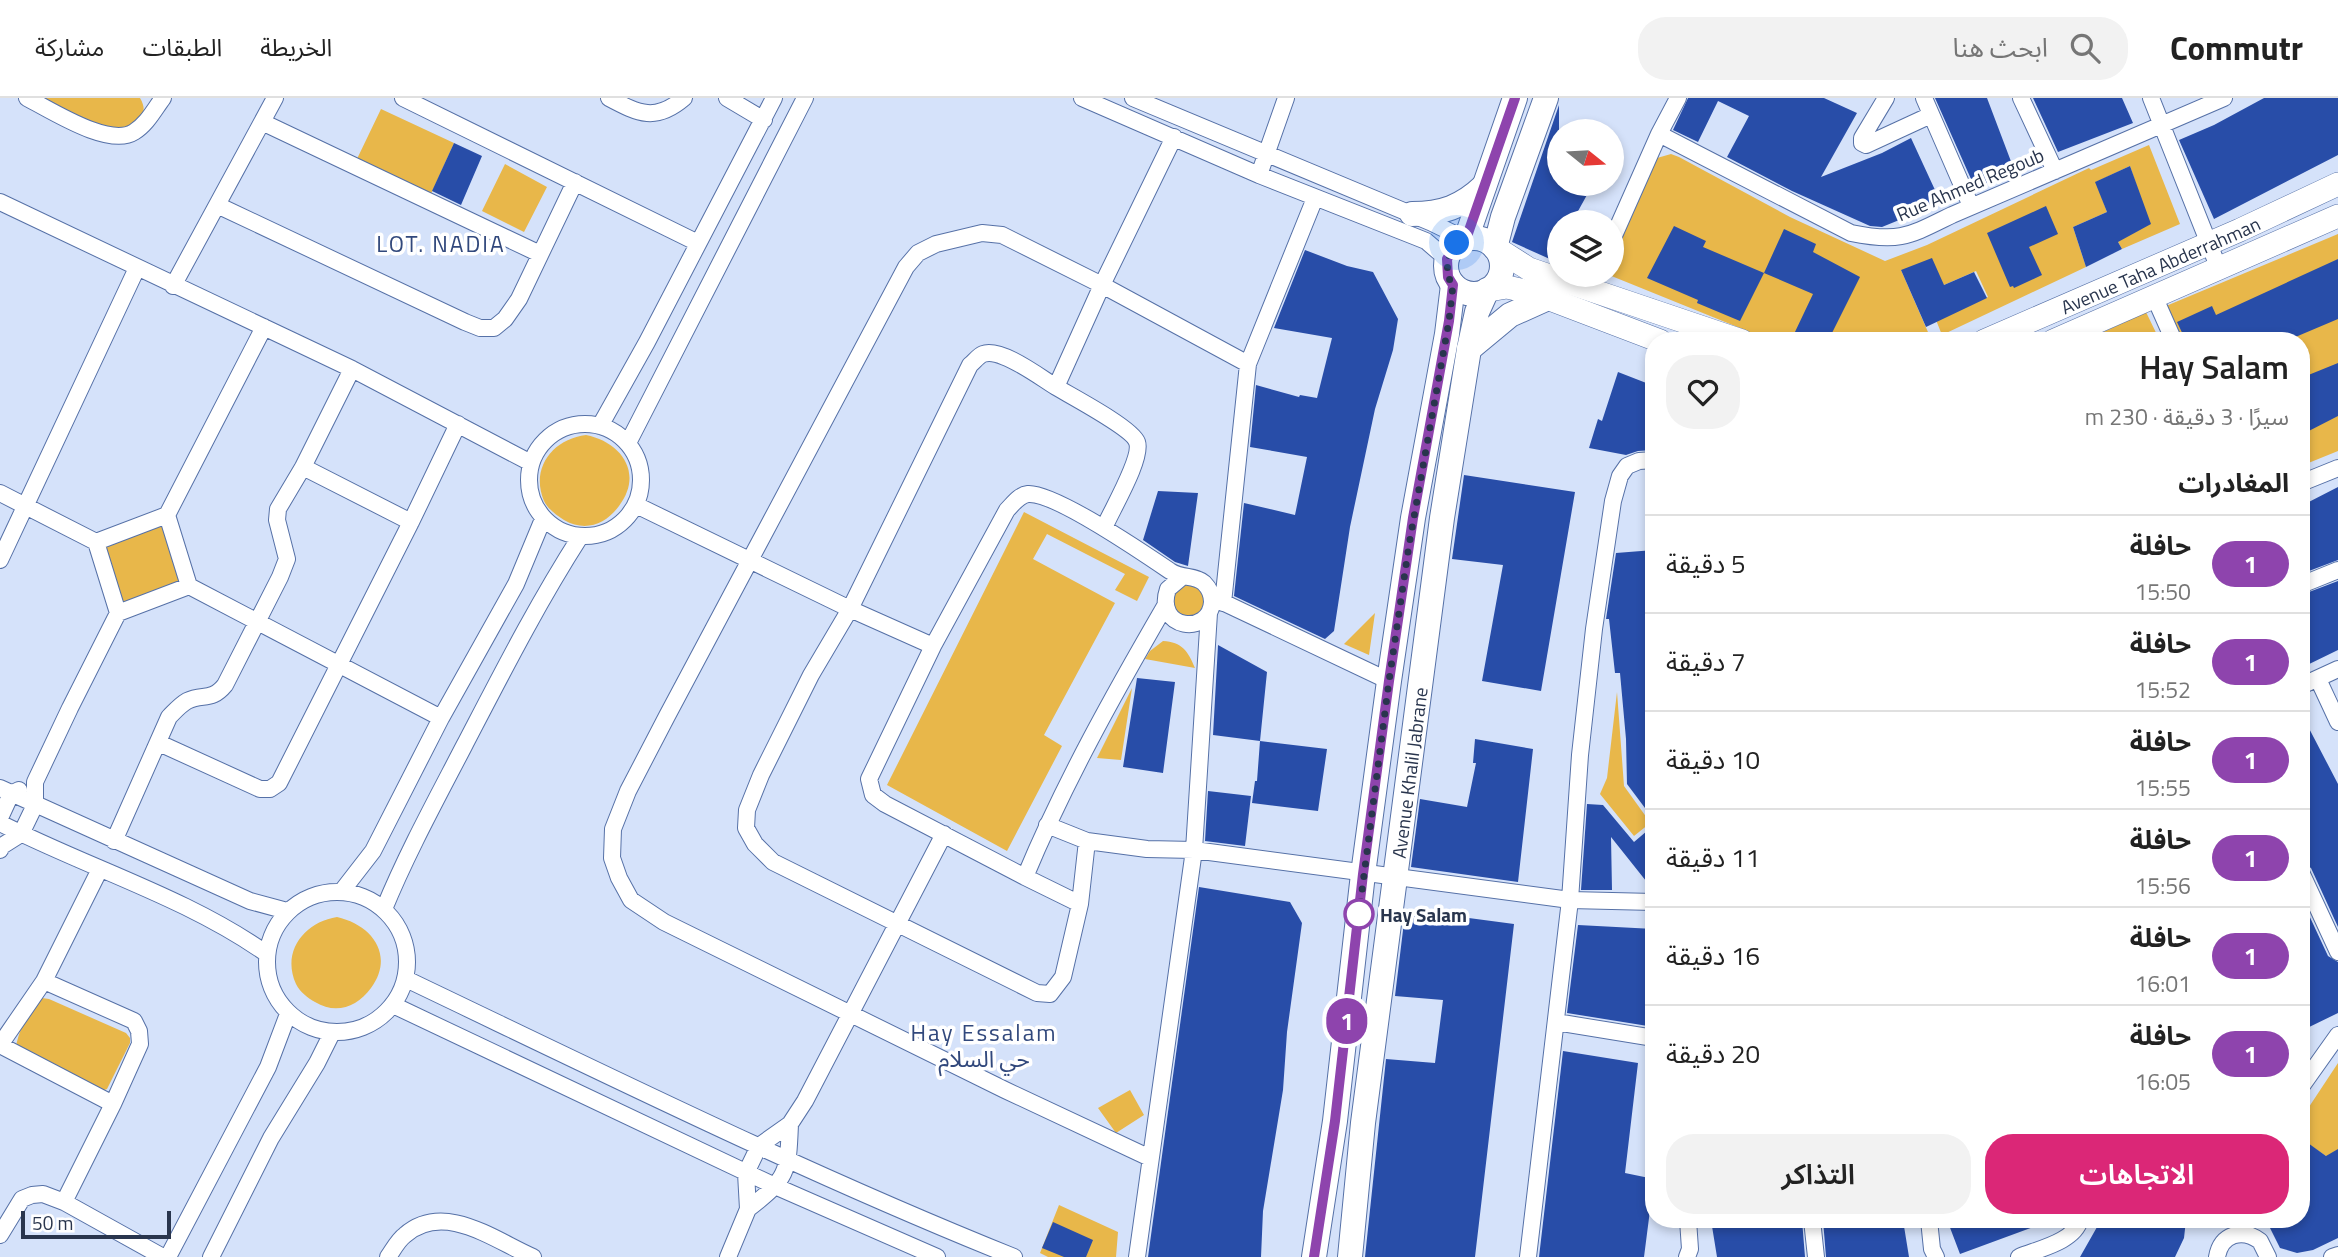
<!DOCTYPE html>
<html lang="ar">
<meta charset="utf-8">
<style>
:root{--surface:#fff;--page:#f2f2f2;--text:#222;--muted:#767676;--line:#e0e0e0;--accent:#db2777}
body{margin:0;font-family:"Titillium Web","Noto Sans Arabic",sans-serif;background:var(--page);color:var(--text);direction:rtl;height:100vh;display:flex;flex-direction:column;font-size:26px;white-space:nowrap}
*{box-sizing:border-box;margin:0}
p{font-size:23px;color:var(--muted)}
.icon{flex:none;width:38px;height:38px;fill:none;stroke:currentColor;stroke-width:2;stroke-linecap:round;stroke-linejoin:round}
.map{position:relative;flex:1;overflow:hidden;direction:ltr}
.side{position:absolute;left:1645px;top:234px;width:665px;height:896px;display:flex;flex-direction:column;background:var(--surface);border-radius:28px;box-shadow:0 4px 10px #0003;direction:rtl}
.side>*{flex:none}
.badge{padding:0 14px;border-radius:23px;font-size:24px;line-height:46px}
.needle{width:46px;rotate:108deg}
.fabs{position:absolute;left:1547px;top:21px;display:grid;gap:14px}
.fabs a{display:grid;place-items:center;width:77px;height:77px;border-radius:50%;background:var(--surface);box-shadow:0 4px 10px #0003;font-size:35px}
.scale{position:absolute;left:21px;bottom:18px;width:150px;box-sizing:border-box;padding-left:7px;border:4px solid #29354d;border-top:0;font-size:19px;line-height:24px;white-space:nowrap;color:#29354d;-webkit-text-stroke:5px #fff;paint-order:stroke}
.you{position:absolute;width:35px;height:35px;margin:-18px;border:5px solid #fff;border-radius:50%;background:#1a73e8;box-shadow:0 0 0 10px #1a73e833}
.map>.badge{position:absolute;translate:-50% -50%;box-shadow:0 0 0 4px #fff}
h2{padding:0 21px;font-size:26px;line-height:63px}
.round{display:grid;place-items:center;flex:none;width:74px;height:74px;border-radius:28px;background:var(--page)}
.summary{display:flex;align-items:center;justify-content:space-between;height:119px;padding:0 21px}
h1{font-size:33px;font-weight:600;line-height:52px}
.cta{display:flex;gap:14px;margin-top:auto;padding:14px 21px}
.cta a{flex:1;height:80px;border-radius:28px;background:var(--accent);color:#fff;font-size:28px;font-weight:600;line-height:80px;text-align:center}
.cta a+a{background:var(--page);color:var(--text)}
ul{padding:0;list-style:none}
li{display:flex;align-items:center;gap:21px;height:98px;padding:0 21px;border-top:2px solid var(--line)}
li div{flex:1}
li b{display:block;font-size:26px}
li em{font-style:normal}
li .badge{min-width:77px;font-weight:700;text-align:center}
header{display:flex;align-items:center;gap:42px;box-sizing:border-box;height:98px;padding:0 35px;background:var(--surface);border-bottom:2px solid var(--line)}
header strong{font-size:33px}
nav{display:flex;gap:38px;margin-inline-start:auto;font-size:24px}
.search{width:490px;height:63px;background:var(--page);display:flex;align-items:center;gap:18px;box-sizing:border-box;padding:0 24px;border-radius:28px;color:var(--muted);font-size:26px}
.map>svg:first-child{display:block}
.green{fill:#e8b74a}
.building{fill:#284da8}
.lines{fill:none;stroke-linecap:round;stroke-linejoin:round}
.street-casing{stroke:#5671a7;stroke-width:18}
.secondary-casing{stroke:#5671a7;stroke-width:24}
.primary-casing{stroke:#5671a7;stroke-width:26}
.street{stroke:#fff;stroke-width:16}
.secondary{stroke:#fff;stroke-width:23}
.primary{stroke:#fff;stroke-width:24}
.line-casing{stroke:#fff;stroke-width:16}
.line{stroke:#8e44ad;stroke-width:10}
.walk{stroke:#29354d;stroke-width:7;stroke-dasharray:0 12.6}
.stop-dot{fill:#fff;stroke:#8e44ad;stroke-width:3.5}
.labels{text-anchor:middle;dominant-baseline:central;stroke-width:7;stroke-linejoin:round;paint-order:stroke}
.street-label{font-size:19px;fill:#29354d;stroke:#fff}
.stop-label{font-size:19px;font-weight:bold;fill:#29354d;stroke:#fff;text-anchor:start}
.quarter-label{font-size:23px;letter-spacing:2px;fill:#31487c;stroke:#fff}
</style>
<header>
<strong>Commutr</strong>
<div class="search"><svg class="icon" aria-label="search" viewBox="0 0 24 24"><circle cx="10" cy="10" r="6"/><path d="M15 15l6 6"/></svg>ابحث هنا</div>
<nav><a>الخريطة</a><a>الطبقات</a><a>مشاركة</a></nav>
</header>
<div class="map">
<svg width="2338" height="1159" viewBox="0 0 2338 1159">
<rect width="100%" height="100%" fill="#d5e2fa"/>
<path class="green" d="M40,0H140C149,15 140,22 128,31L100,30Z
M381,11L454,45L431,96L356,63Z
M2149,47L2180,126L2122,151L2118,144L2140,98L2130,68L2096,84L2107,114L2073,129L2086,169L1942,237L1936,222L1988,199L1976,173L1944,187L1901,172L1931,241L1925,243H1772L1609,177H1612V160L1657,60L1671,56L1679,59L1790,119L1885,163L1927,147L2089,70L2091,72Z
M505,66L547,89L524,134L482,113Z
M2338,136V353L2301,368V243H2183L2166,208Z
M2146,214L2160,243H2084Z
M586,337C621,344 644,375 619,408C605,427 585,434 564,422C556,417 548,411 544,403C530,370 553,341 586,337Z
M1024,414L1149,479L1137,503L1115,492L1125,476L1047,436L1033,461L1115,505L1044,637L1062,648L1007,753L887,687Z
M163,426L180,485L123,505L105,449Z
M1193,484L1209,499L1201,520H1178L1170,500L1178,487Z
M1375,515L1369,557L1344,546Z
M1163,543C1182,544 1188,553 1195,570L1145,561L1150,553Z
M1132,590L1121,662L1097,660Z
M1617,594L1624,688L1647,720L1654,715V722L1634,738L1600,696L1607,680Z
M337,819C372,827 395,857 371,890C357,909 336,917 315,904C308,900 300,894 296,886C281,853 305,824 337,819Z
M42,900L49,901L126,935L130,940V945L107,991L102,993L16,949C18,934 30,909 42,900Z
M2338,965V1078L2326,1058L2301,1041V1021Z
M1130,992L1144,1017L1116,1035L1098,1010Z
M1059,1107L1118,1134L1116,1159H1048L1040,1155Z"/>
<path class="building" d="M1688,0H1824L1857,15L1821,79L1882,55L1911,40L1941,105L1882,129L1870,128L1792,93L1727,59L1749,18L1718,3L1698,44L1673,32Z
M1935,0H1987L2015,74L1975,90Z
M2033,0H2122L2133,25L2058,54Z
M2264,0H2338V57L2214,121L2179,42L2214,27Z
M1559,7V86H1593L1572,124H1559V149L1552,162L1512,144Z
M454,45L482,58L461,107L432,93Z
M2130,68L2151,126L2118,144L2122,151L2086,169L2073,129L2107,114L2095,84Z
M2046,108L2058,136L2029,149L2042,177L2014,190L2013,188L2010,189L1987,135Z
M1674,128L1706,143L1703,149L1764,175L1740,223L1697,205L1698,202L1647,180Z
M1784,131L1816,146L1813,154L1860,179L1828,243H1809L1794,236L1813,196L1764,175Z
M1305,152L1347,168L1373,174L1398,221L1393,252L1375,311L1350,429L1334,533L1325,541L1234,498L1244,405L1295,417L1307,359L1250,349L1256,287L1299,299L1300,297L1317,300L1332,240L1274,230Z
M1932,160L1944,187L1974,174L1987,200L1926,229L1901,172Z
M2338,161V221L2286,243H2186L2177,224L2212,208L2216,217Z
M2338,265V318L2301,337V280Z
M1618,274L1654,288V352L1638,353L1626,357L1589,350L1598,321L1602,323Z
M1464,377L1575,394L1541,593L1482,583L1503,467L1452,461Z
M2338,389V462L2301,476V408Z
M1158,393L1198,395L1188,468L1175,464L1143,442Z
M1654,452V722L1627,686L1626,641L1620,575H1615L1609,521H1606L1616,455Z
M2338,483V552L2301,570V497Z
M1218,547L1267,574L1260,643L1213,637Z
M1137,580L1175,584L1163,675L1123,669Z
M2301,615L2338,686V829L2311,770L2301,764Z
M1475,641L1533,651L1518,784L1411,769L1420,701L1467,709L1476,665H1473Z
M1260,643L1327,651L1318,713L1252,705L1255,683H1257Z
M1208,693L1251,698L1245,748L1205,743Z
M1587,706L1603,707L1634,744L1654,727V793L1611,739L1612,792H1581Z
M1199,789L1290,804L1302,825L1287,934L1283,992L1263,1113L1261,1159H1148Z
M2301,800L2328,858L2338,864V915L2301,933Z
M1416,813L1514,826L1475,1159H1365L1386,961L1435,965L1443,902L1395,898L1404,824Z
M1578,827L1654,831V929L1567,915Z
M1563,953L1638,965L1625,1075L1654,1081L1644,1159H1539Z
M2301,1040L2326,1058L2338,1051V1140L2313,1152L2297,1155L2280,1150L2266,1122H2301Z
M1711,1122H1802L1805,1159H1717Z
M1823,1122H1903L1909,1159H1826Z
M1962,1122H2046L2047,1124L1960,1156L1949,1127Z
M2101,1122H2186L2184,1140L2175,1159H2080Z
M1053,1124L1093,1142L1086,1159H1064L1042,1150Z"/>
<g class="lines">
<defs>
<path id="street" d="M27,0C51,12 109,50 134,34C147,26 154,12 163,0
M403,0L698,145
M609,0C639,16 656,24 684,0
M727,0L764,22
M1082,0L1259,77L1416,139L1426,143L1447,161
M1133,0L1430,124L1465,141
M1886,0L1862,40V45L1866,47L1931,17
M1924,0L1971,108
M2021,0L2055,73
M2151,0L2219,171
M262,24L540,156
M1659,36L1851,135C1900,145 1909,138 1952,117L2224,0
M1259,77L1286,0
M0,104L352,271L531,365
M217,107L465,224L480,230H494L505,221L519,201L575,84
M1612,142L1659,36L1678,0
M173,188L275,0
M2154,198L2174,243
M1056,289C1071,298 1132,330 1137,344C1143,360 1111,413 1104,430
M529 382a56 56 0 1 1 112 0a56 56 0 1 1-112 0Z
M600,328L647,244L774,0
M628,345L805,0
M303,369L411,424
M2301,385L2338,370
M0,395L96,444
M636,407L850,511L933,548
M167,417L264,229
M0,462L137,170
M2301,487L2338,472
M189,488L118,515L96,444L167,417L189,488L441,620
M1214,500L1389,583
M1223,505L1248,266L1315,100
M1165,508C1114,596 1064,685 1025,779L885,706L873,697L869,681L933,548L1007,412C1013,406 1019,397 1028,396C1054,394 1145,456 1170,473C1182,481 1195,477 1204,485C1209,490 1212,497 1212,504C1210,538 1154,532 1168,491L1181,480
M2318,581L2338,624
M2301,588L2338,571
M159,645L260,691H270L279,685L411,424L458,326
M0,690L250,803L287,813
M0,720L11,696L19,692
M0,725C88,770 186,799 267,856
M1047,727L1087,743L1147,751L1194,752L1570,802L1654,804
M114,743L169,619C175,613 180,607 187,603C203,595 211,604 225,587L280,479L287,461L277,422L278,411L303,369L352,271
M1087,743L1080,806L1063,879L1050,896L1037,895L773,764L755,746L746,730L747,712L761,677L811,577L850,511L970,267C974,264 978,258 983,256C1001,249 1041,280 1056,289L1102,187L1174,39
M0,752L2,748L21,736L35,707V684L70,610L118,515
M2301,774L2338,854
M1025,779L1080,806
M342,793L373,753L441,620L516,486L543,421
M267 864a70 70 0 1 1 140 0a70 70 0 1 1-140 0Z
M384,811C407,755 436,702 464,648C501,577 537,506 580,439
M406,881C607,977 807,1076 1014,1159
M44,883L134,923L139,933L140,946L113,1006L64,1104
M393,907L777,1089L937,1159
M1556,924L1654,940
M0,947L44,883L100,771
M0,947L113,1006
M2301,989L2338,937
M1150,1060L1005,992L664,824L631,802L619,780L612,760L613,731L628,693L667,618L906,169L918,155L936,146L982,135L1002,137L1102,187L1248,266
M748,1111C788,1080 788,1075 790,1026
M1812,1122L1816,1159
M1929,1122L1932,1151L1936,1159
M0,1137L22,1101L32,1097L43,1096L64,1104L163,1159
M168,1159L268,969L288,916
M211,1159L271,1040L317,965L332,935
M388,1159C393,1152 398,1142 405,1137C444,1103 494,1142 533,1159
M728,1159L748,1111L746,1075L759,1048L790,1026L805,1003L944,736
M1137,1159L1194,752L1209,515
M1528,1159L1570,802L1580,657L1594,531L1613,403L1620,378L1627,368L1639,363L1654,362
M1687,1159L1690,1151L1688,1122
M2019,1159C2038,1151 2074,1144 2080,1122
M2217,1159C2221,1136 2242,1130 2260,1143L2268,1159
M2332,1159L2338,1157"/>
<g id="secondary">
<path d="M1496,150L1529,171L1742,243"/>
<path d="M1489,192L1507,189L1534,195L1660,243"/>
<path id="s1" d="M1984,243L2240,132L2338,86"/>
<path d="M2053,243L2338,118"/>
</g>
<g id="primary">
<path d="M1412,116C1442,116 1462,109 1484,88"/>
<circle cx="1474" cy="168" r="28"/>
<path d="M1466,141L1515,0"/>
<path d="M1495,150L1503,119L1546,0"/>
<path d="M1469,251L1510,217L1548,200"/>
<path d="M1314,1159L1335,1023L1363,776L1389,583L1413,420L1447,236L1453,187"/>
<path id="s2" d="M1350,1159L1363,1025L1442,420L1469,251L1477,214L1487,192"/>
</g>
</defs>
<use href="#street" class="street-casing"/>
<use href="#secondary" class="secondary-casing"/>
<use href="#primary" class="primary-casing"/>
<use href="#street" class="street"/>
<use href="#secondary" class="secondary"/>
<use href="#primary" class="primary"/>
</g>
<g class="lines">
<defs>
<path id="line" d="M1314,1159L1335,1023L1363,776L1389,583L1413,420L1449,223L1453,187L1448,179L1447,161L1457,145L1466,141L1515,0"/>
</defs>
<use href="#line" class="line-casing"/>
<use href="#line" class="line"/>
<path class="walk" d="M1359,816L1389,583L1409,447L1449,223L1453,187L1448,179L1447,161L1457,145"/>
</g>
<circle class="stop-dot" cx="1359" cy="816" r="14"/>
<g class="labels">
<g class="street-label">
<text transform="translate(1970 86) rotate(-23)">Rue Ahmed Regoub</text>
<text stroke="none"><textPath href="#s1" startOffset="192">Avenue Taha Abderrahman</textPath></text>
<text stroke="none"><textPath href="#s2" startOffset="488">Avenue Khalil Jabrane</textPath></text>
</g>
<g class="stop-label">
<text x="1380" y="816">Hay Salam</text>
</g>
<g class="quarter-label">
<text x="441" y="145">LOT. NADIA</text>
<text x="984" y="934">Hay Essalam<tspan x="984" dy="26">حي السلام</tspan></text>
</g>
</g>
</svg>
<div class="fabs">
<a><svg class="needle" viewBox="-14 -14 28 28"><path d="M0-13l5 13h-10z" fill="#e53935"/><path d="M0 13l5-13h-10z" fill="#767676"/></svg></a>
<a><svg class="icon" aria-label="layers" viewBox="0 0 24 24"><path d="M12 4l9 5-9 5-9-5zM3 14l9 5 9-5"/></svg></a>
</div>
<div class="scale">50 m</div>
<div class="you" style="left:1457px;top:145px"></div>
<b class="badge" style="left:1347px;top:923px;background:#8e44ad;color:#fff">1</b>
<section class="side">
<div class="summary"><div><h1>Hay Salam</h1><p>سيرًا · 3 دقيقة · 230 m</p></div><a class="round"><svg class="icon" aria-label="heart" viewBox="0 0 24 24"><path d="M12 20l-8-8c-3-5 5-10 8-4 3-6 11-1 8 4z"/></svg></a></div>
<h2>المغادرات</h2>
<ul>
<li><span class="badge" style="background:#8e44ad;color:#fff">1</span><div><b>حافلة</b><p>15:50</p></div><em>5 دقيقة</em></li>
<li><span class="badge" style="background:#8e44ad;color:#fff">1</span><div><b>حافلة</b><p>15:52</p></div><em>7 دقيقة</em></li>
<li><span class="badge" style="background:#8e44ad;color:#fff">1</span><div><b>حافلة</b><p>15:55</p></div><em>10 دقيقة</em></li>
<li><span class="badge" style="background:#8e44ad;color:#fff">1</span><div><b>حافلة</b><p>15:56</p></div><em>11 دقيقة</em></li>
<li><span class="badge" style="background:#8e44ad;color:#fff">1</span><div><b>حافلة</b><p>16:01</p></div><em>16 دقيقة</em></li>
<li><span class="badge" style="background:#8e44ad;color:#fff">1</span><div><b>حافلة</b><p>16:05</p></div><em>20 دقيقة</em></li>
</ul>
<div class="cta"><a>الاتجاهات</a><a>التذاكر</a></div>
</section>
</div>
